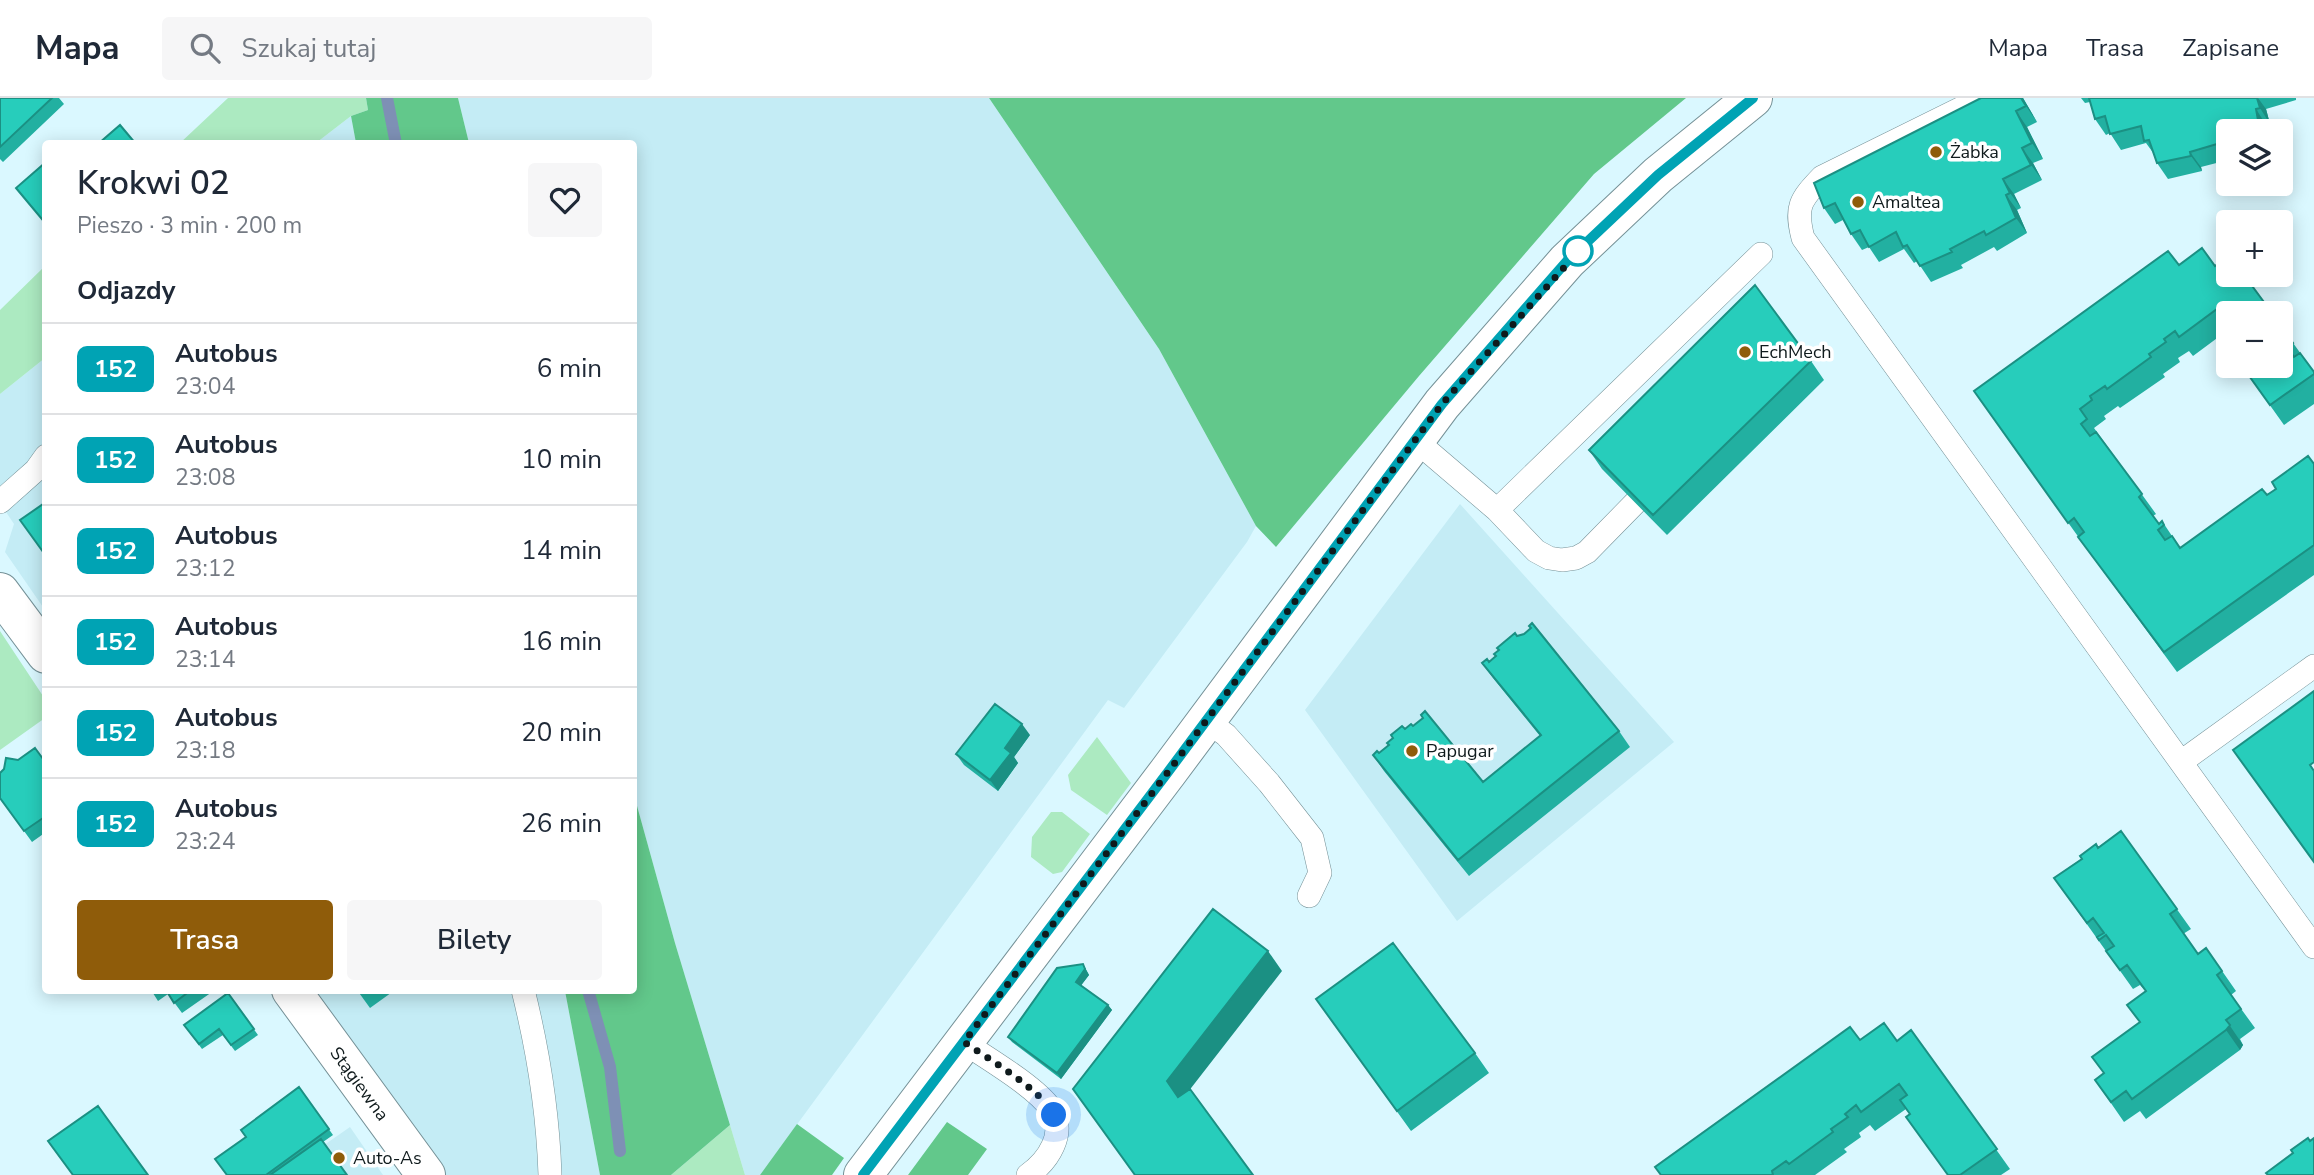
<!DOCTYPE html>
<html lang="pl">
<meta charset="utf-8">
<style>
:root{--surface:#fff;--page:#f6f6f7;--text:#1f2937;--muted:#747a83;--line:#e0e1e3;--accent:#8f5c0a}
body{margin:0;font-family:"Nunito Sans",sans-serif;background:var(--page);color:var(--text);height:100vh;display:flex;flex-direction:column;font-size:26px;white-space:nowrap}
*{box-sizing:border-box;margin:0}
p{font-size:23px;color:var(--muted)}
.icon{flex:none;width:38px;height:38px;fill:none;stroke:currentColor;stroke-width:2;stroke-linecap:round;stroke-linejoin:round}
.map{position:relative;flex:1;overflow:hidden}
.side{position:absolute;left:42px;top:42px;width:595px;height:854px;display:flex;flex-direction:column;background:var(--surface);border-radius:7px;box-shadow:0 4px 18px #0003}
.side>*{flex:none}
.badge{padding:0 14px;border-radius:10px;font-size:24px;line-height:46px}
.tools{position:absolute;left:2216px;top:21px;display:grid;gap:14px}
.tools a{display:grid;place-items:center;width:77px;height:77px;border-radius:7px;background:var(--surface);box-shadow:0 4px 18px #0003;font-size:35px}
.you{position:absolute;width:35px;height:35px;margin:-18px;border:5px solid #fff;border-radius:50%;background:#1a73e8;box-shadow:0 0 0 10px #1a73e833}
.map>.badge{position:absolute;translate:-50% -50%;box-shadow:0 0 0 4px #fff}
h2{padding:0 35px;font-size:26px;line-height:63px}
.round{display:grid;place-items:center;flex:none;width:74px;height:74px;border-radius:7px;background:var(--page)}
.overview{display:flex;align-items:center;justify-content:space-between;height:119px;padding:0 35px}
h1{font-size:33px;font-weight:600;line-height:52px}
.primary-button{display:flex;gap:14px;margin-top:auto;padding:14px 35px}
.primary-button a{flex:1;height:80px;border-radius:7px;background:var(--accent);color:#fff;font-size:28px;font-weight:600;line-height:80px;text-align:center}
.primary-button a+a{background:var(--page);color:var(--text)}
ul{padding:0;list-style:none}
li{display:flex;align-items:center;gap:21px;height:91px;padding:0 35px;border-top:2px solid var(--line)}
li div{flex:1}
li b{display:block;font-size:26px}
li em{font-style:normal}
li .badge{min-width:77px;font-weight:700;text-align:center}
header{display:flex;align-items:center;gap:42px;box-sizing:border-box;height:98px;padding:0 35px;background:var(--surface);border-bottom:2px solid var(--line)}
header strong{font-size:33px}
nav{display:flex;gap:38px;margin-inline-start:auto;font-size:24px}
.search{width:490px;height:63px;background:var(--page);display:flex;align-items:center;gap:18px;box-sizing:border-box;padding:0 24px;border-radius:7px;color:var(--muted);font-size:26px}
.map>svg:first-child{display:block}
.built{fill:#c4ecf5}
.green{fill:#aceac1}
.forest{fill:#62c88b}
.lines{fill:none;stroke-linecap:round;stroke-linejoin:round}
.stream{stroke:#7e90b5;stroke-width:12}
.service-casing{stroke:#759197;stroke-width:24}
.minor-casing{stroke:#759197;stroke-width:40}
.tertiary-casing{stroke:#759197;stroke-width:40}
.service{stroke:#fff;stroke-width:23}
.minor{stroke:#fff;stroke-width:38}
.tertiary{stroke:#fff;stroke-width:38}
.wall{fill:#22b0a1}
.shaded-wall{fill:#1b9083}
.building{fill:#27cdbb;stroke:#1b9083;stroke-width:2}
.line-casing{stroke:#fff;stroke-width:16}
.line{stroke:#00a3b4;stroke-width:10}
.walk{stroke:#0f1a1c;stroke-width:7;stroke-dasharray:0 12.6}
.poi-dot{fill:#8f5c0a;stroke:#fff;stroke-width:2.5}
.stop-dot{fill:#fff;stroke:#00a3b4;stroke-width:3.5}
.labels{text-anchor:middle;dominant-baseline:central;stroke-width:7;stroke-linejoin:round;paint-order:stroke}
.poi-label{font-size:18px;fill:#0f1a1c;stroke:#fff;text-anchor:start}
.street-label{font-size:18px;fill:#0f1a1c;stroke:#fff}
</style>
<header>
<strong>Mapa</strong>
<div class="search"><svg class="icon" aria-label="search" viewBox="0 0 24 24"><circle cx="10" cy="10" r="6"/><path d="M15 15l6 6"/></svg>Szukaj tutaj</div>
<nav><a>Mapa</a><a>Trasa</a><a>Zapisane</a></nav>
</header>
<div class="map">
<svg width="2314" height="1077" viewBox="0 0 2314 1077">
<rect width="100%" height="100%" fill="#daf8ff"/>
<path class="built" d="M458,0H989L1159,251L1256,428L1247,444L1124,610L1108,602L760,1077H745L675,845L634,697V46L469,45Z
M351,18L356,45H316Z
M45,260V512L5,454L14,426L0,405V296Z
M1460,406L1674,644L1457,823L1305,612Z
M313,893H565L600,1077H442Z
M350,1029L383,1077H281Z"/>
<path class="green" d="M228,0H366L368,12L351,18L316,45L179,46Z
M45,168V260L0,296V212Z
M0,533L45,601V620L0,652Z
M1097,639L1131,685L1107,717L1071,692L1068,677Z
M1051,714H1062L1090,736L1062,774L1053,776L1031,759L1032,739Z
M730,1027L745,1077H671Z"/>
<path class="forest" d="M366,0H458L469,45H356L351,18L368,12Z
M989,0H1686L1594,76L1419,278L1276,449L1256,428L1159,251Z
M634,697L675,845L730,1027L671,1077H600L565,893L634,892Z
M947,1024L987,1051L968,1077H908Z
M797,1026L844,1060L832,1077H760Z"/>
<g class="lines">
<path class="stream" d="M387,0L396,46
M588,892L610,969L620,1053"/>
<defs>
<path id="service" d="M1982,0L1822,79C1800,102 1795,109 1803,140L2314,849
M1415,342L1497,412L1536,453L1549,460L1562,462L1576,460L1587,454L1635,405
M0,404L36,372L46,358
M1497,412L1761,156
M1207,623L1226,637L1269,685L1312,740L1320,775L1309,798
M2181,664L2314,568
M523,892C538,952 548,1016 550,1077
M963,944C987,960 1036,989 1051,1011C1067,1035 1048,1063 1028,1077"/>
<g id="minor">
<path d="M0,494L46,556"/>
<path id="s1" d="M291,892L426,1077"/>
</g>
<path id="tertiary" d="M863,1077L1168,674L1442,306L1567,163L1658,77L1753,0"/>
</defs>
<use href="#service" class="service-casing"/>
<use href="#minor" class="minor-casing"/>
<use href="#tertiary" class="tertiary-casing"/>
<use href="#service" class="service"/>
<use href="#minor" class="minor"/>
<use href="#tertiary" class="tertiary"/>
</g>
<path class="wall" d="M0,0H59L64,6L3,64L0,61Z
M1981,0H2023L2037,24L2027,29L2043,61L2033,65L2042,82L2014,96L2021,110L2017,112L2027,135L1997,153L1994,149L1961,167L1963,170L1931,184L1917,163L1914,165L1904,151L1879,164L1869,149L1862,152L1851,136L1843,122L1835,126L1824,110Z
M2081,0H2296V2L2266,11L2270,26L2228,33V62L2201,69L2202,73L2168,81L2157,65L2154,56L2146,45L2121,52L2110,35L2106,37L2095,21L2090,4L2085,5Z
M2228,158L2224,235L2193,258L2189,253L2178,260L2180,264L2163,276L2165,279L2120,310L2118,308L2104,318L2106,321L2094,330L2156,416L2153,418L2159,426L2162,423L2180,450L2267,397L2314,366V477L2177,574L2092,458L1974,293L2179,167L2215,168Z
M2280,227L2314,274V306L2284,327L2242,268Z
M1811,263L1824,282L1667,437L1602,371L1589,352Z
M1496,558L1619,633L1630,649L1469,778L1384,673L1373,657L1379,655L1405,631L1483,684L1540,638L1493,580L1482,565L1489,564Z
M1030,637L1014,659L1018,665L998,693L964,667L956,656Z
M46,665V734L32,744L0,700Z
M2121,733L2191,831L2183,836L2198,856L2206,850L2236,893L2231,897L2255,930L2240,941L2243,947L2240,952L2146,1021L2140,1013L2124,1024L2095,982L2104,975L2140,924L2146,894L2140,887L2133,891L2054,780Z
M1083,866L1089,877L1081,887L1108,907L1112,912L1061,981L1012,944L1008,939Z
M151,892H211L212,894L182,915L168,896L158,903Z
M357,892H395L370,910Z
M228,895L258,937L235,953L223,937L202,951L184,927Z
M1316,901L1475,955L1489,975L1411,1033Z
M1911,932L2010,1071L2001,1077H1948L1906,1011L1875,1033L1870,1027L1859,1035L1861,1039L1844,1051L1847,1054L1815,1077H1660L1860,942L1897,943Z
M299,989L333,1037L323,1044L347,1077H227L246,1039Z"/>
<path class="shaded-wall" d="M2021,0H2023L2037,24L2026,8Z
M2257,0H2258L2266,11L2270,26L2260,10Z
M2256,11L2266,27L2268,33H2260Z
M2016,13L2027,29L2043,61L2032,45Z
M2022,50L2033,65L2042,82L2031,67Z
M2190,54L2201,69L2202,73L2191,58Z
M2003,81L2014,96L2021,110L2010,95Z
M2006,97L2017,112L2027,135L2016,120Z
M1022,626L1030,637L1014,659L1018,665L998,693L990,682L1005,650Z
M1268,853L1282,873L1181,1003L1167,983Z
M1083,866L1089,877L1080,889L1076,884Z
M1108,907L1112,912L1061,981L1057,975Z
M2226,922L2243,947L2240,952L2226,932Z"/>
<path class="building" d="M0,0H52L0,49Z
M1981,0H2021L2026,8L2016,13L2032,45L2022,50L2031,67L2003,81L2010,95L2006,97L2016,120L1986,137L1984,133L1950,151L1952,154L1920,168L1907,147L1903,149L1896,134L1869,149L1860,132L1851,136L1835,105L1824,110L1814,85Z
M2089,0H2257L2260,10L2256,11L2260,33H2228V47L2227,43L2190,54L2191,58L2157,65L2149,42L2144,43L2141,28L2110,36L2105,18L2095,21Z
M120,27L136,46H98Z
M46,64V126L16,90Z
M2202,150L2215,168L2228,158V177H2244L2272,215H2228V240L2218,227L2224,221L2217,211L2179,239L2175,233L2164,241L2166,244L2149,256L2151,259L2107,291L2105,288L2090,298L2092,302L2080,311L2087,321L2081,326L2090,338L2096,334L2142,396L2139,399L2159,426L2162,423L2164,427L2158,432L2165,442L2172,438L2180,450L2262,391L2267,397L2276,391L2272,384L2308,358L2314,366V447L2164,554L2078,439L2084,434L2074,420L2068,425L1974,293L2168,153L2179,167Z
M1755,187L1811,263L1653,417L1589,352Z
M2280,227L2293,245L2287,249L2294,259L2300,255L2314,274V276L2270,307L2242,268H2280Z
M46,404V458L20,422Z
M1532,525L1619,633L1458,762L1373,657L1377,653L1379,655L1389,647L1387,645L1393,640L1391,637L1402,628L1405,631L1411,626L1413,628L1423,620L1421,617L1425,613L1483,684L1541,637L1482,565L1487,561L1489,564L1496,558L1494,556L1499,552L1497,550L1515,535L1517,538L1524,536L1531,530L1529,528Z
M2314,593V664L2310,667L2314,673V764L2233,652Z
M995,606L1022,626L1005,650L1011,655L990,682L956,656Z
M35,650L46,665V718L24,733L0,700V675L4,671L6,660L18,662Z
M2121,733L2177,811L2170,816L2198,856L2206,850L2222,873L2217,877L2241,911L2226,922L2230,927L2226,932L2132,1001L2126,993L2111,1004L2095,982L2104,975L2092,959L2140,924L2127,907L2146,893L2127,867L2120,872L2106,853L2114,848L2106,837L2099,842L2097,839L2104,835L2093,820L2087,825L2054,780L2082,761L2080,758L2096,746L2098,750Z
M1213,811L1268,853L1167,983L1178,999L1190,991L1253,1077H1135L1073,991Z
M1393,845L1475,955L1397,1013L1316,901Z
M1083,866L1085,871L1076,884L1108,907L1057,975L1008,939L1057,870Z
M166,892H191L174,905Z
M228,895L254,931L231,947L219,931L199,946L184,927Z
M1884,925L1897,943L1911,932L1997,1051L1960,1077H1948L1906,1019L1910,1016L1900,1002L1907,997L1899,986L1861,1014L1856,1007L1845,1016L1848,1019L1831,1031L1833,1034L1789,1066L1786,1063L1772,1073L1773,1077H1661L1655,1069L1850,929L1860,942Z
M299,989L329,1031L266,1077H227L215,1061L246,1039L241,1032Z
M98,1008L148,1077H73L48,1043Z
M2308,1040L2310,1043L2314,1040V1077H2268L2266,1075L2293,1055L2291,1052Z
M321,1041L347,1077H270Z"/>
<g class="lines">
<defs>
<path id="line" d="M863,1077L1168,674L1442,306L1567,163L1658,77L1753,0"/>
</defs>
<use href="#line" class="line-casing"/>
<use href="#line" class="line"/>
<path class="walk" d="M1054,1017C1043,993 987,960 964,944L1168,674L1442,306L1585,146L1578,153"/>
</g>
<g class="poi-dot">
<circle cx="1936" cy="54" r="7"/>
<circle cx="1858" cy="104" r="7"/>
<circle cx="1745" cy="254" r="7"/>
<circle cx="1412" cy="653" r="7"/>
<circle cx="339" cy="1060" r="7"/>
</g>
<circle class="stop-dot" cx="1578" cy="153" r="14"/>
<g class="labels">
<g class="poi-label">
<text x="1950" y="54">Żabka</text>
<text x="1872" y="104">Amaltea</text>
<text x="1759" y="254">EchMech</text>
<text x="1426" y="653">Papugar</text>
<text x="353" y="1060">Auto-As</text>
</g>
<g class="street-label">
<text stroke="none"><textPath href="#s1" startOffset="116">Stągiewna</textPath></text>
</g>
</g>
</svg>
<div class="tools">
<a><svg class="icon" aria-label="layers" viewBox="0 0 24 24"><path d="M12 4l9 5-9 5-9-5zM3 14l9 5 9-5"/></svg></a>
<a>+</a>
<a>−</a>
</div>
<div class="you" style="left:1054px;top:1017px"></div>
<section class="side">
<div class="overview"><div><h1>Krokwi 02</h1><p>Pieszo · 3 min · 200 m</p></div><a class="round"><svg class="icon" aria-label="heart" viewBox="0 0 24 24"><path d="M12 20l-8-8c-3-5 5-10 8-4 3-6 11-1 8 4z"/></svg></a></div>
<h2>Odjazdy</h2>
<ul>
<li><span class="badge" style="background:#00a3b4;color:#fff">152</span><div><b>Autobus</b><p>23:04</p></div><em>6 min</em></li>
<li><span class="badge" style="background:#00a3b4;color:#fff">152</span><div><b>Autobus</b><p>23:08</p></div><em>10 min</em></li>
<li><span class="badge" style="background:#00a3b4;color:#fff">152</span><div><b>Autobus</b><p>23:12</p></div><em>14 min</em></li>
<li><span class="badge" style="background:#00a3b4;color:#fff">152</span><div><b>Autobus</b><p>23:14</p></div><em>16 min</em></li>
<li><span class="badge" style="background:#00a3b4;color:#fff">152</span><div><b>Autobus</b><p>23:18</p></div><em>20 min</em></li>
<li><span class="badge" style="background:#00a3b4;color:#fff">152</span><div><b>Autobus</b><p>23:24</p></div><em>26 min</em></li>
</ul>
<div class="primary-button"><a>Trasa</a><a>Bilety</a></div>
</section>
</div>
